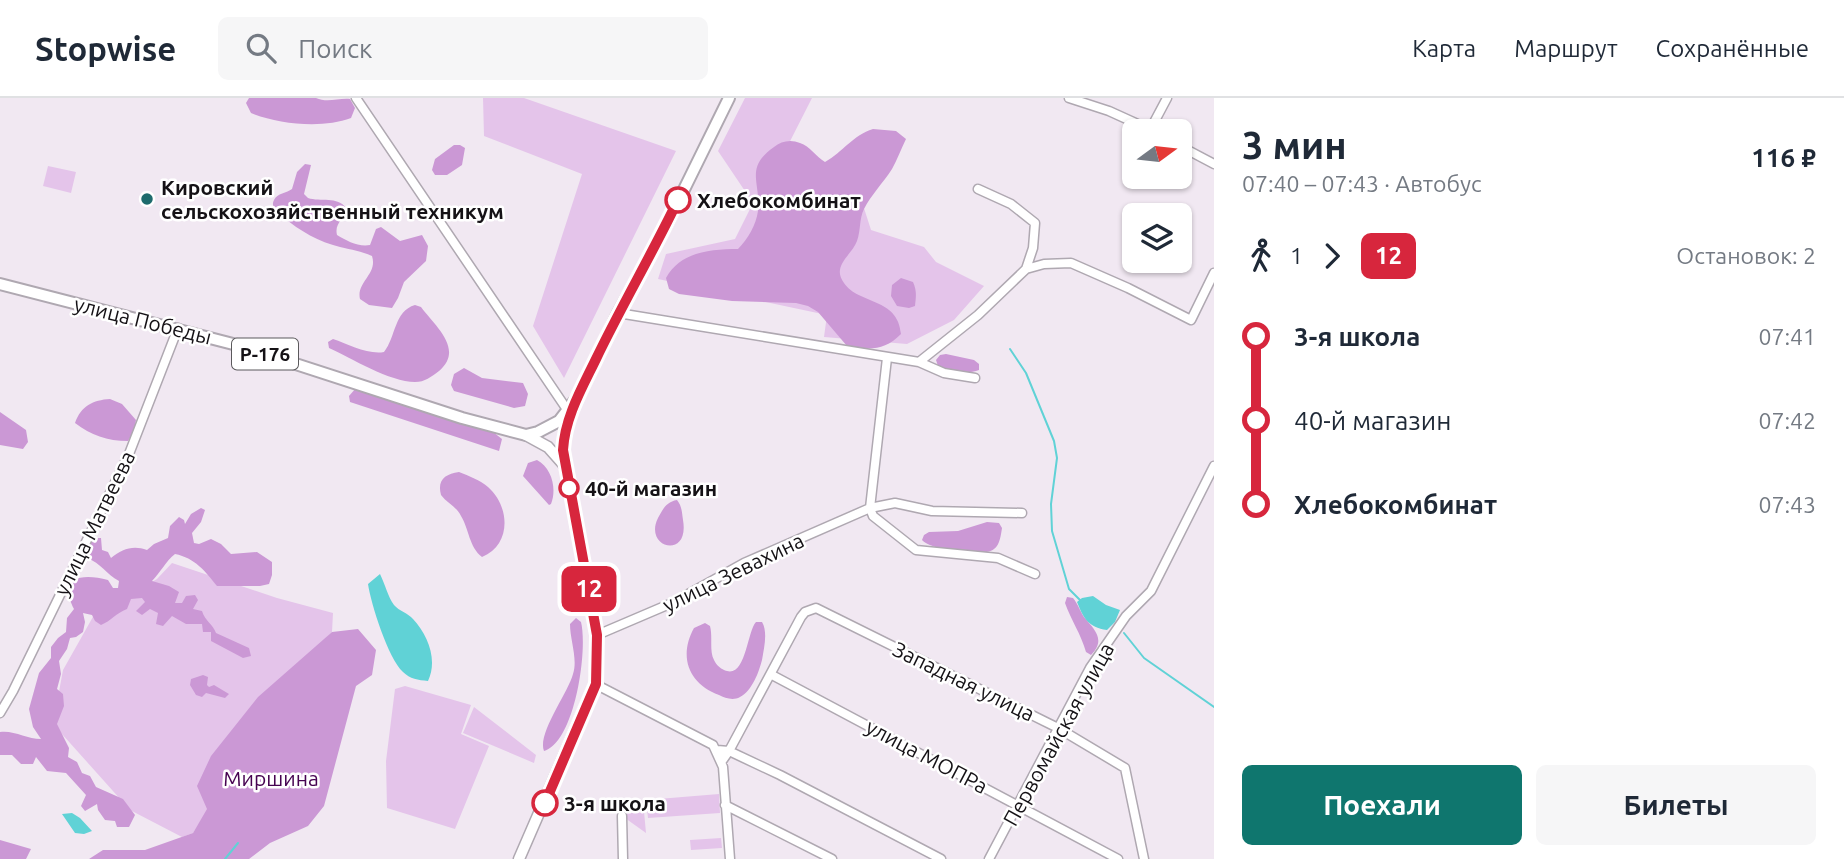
<!DOCTYPE html>
<html lang="ru">
<meta charset="utf-8">
<style>
:root{--surface:#fff;--page:#f6f6f7;--text:#1f2937;--muted:#747a83;--line:#e0e1e3;--accent:#0f766e}
body{margin:0;font-family:Ubuntu,sans-serif;background:var(--page);color:var(--text);height:100vh;display:flex;flex-direction:column;font-size:26px;white-space:nowrap}
*{box-sizing:border-box;margin:0}
p{font-size:23px;color:var(--muted)}
.icon{flex:none;width:38px;height:38px;fill:none;stroke:currentColor;stroke-width:2;stroke-linecap:round;stroke-linejoin:round}
.map{position:relative;flex:1;overflow:hidden}
.sheet{display:flex;flex-direction:column;background:var(--surface);width:630px}
.sheet>*{flex:none}
.badge{padding:0 14px;border-radius:10px;font-size:24px;line-height:46px}
.needle{width:46px;rotate:75deg}
.tools{position:absolute;left:1122px;top:21px;display:grid;gap:14px}
.tools a{display:grid;place-items:center;width:70px;height:70px;border-radius:10px;background:var(--surface);box-shadow:0 2px 5px #0004;font-size:35px}
.map>.badge{position:absolute;translate:-50% -50%;box-shadow:0 0 0 4px #fff}
.legs{display:flex;align-items:center;gap:10px;height:77px;padding:0 28px;font-size:23px}
.legs p{margin-inline-start:auto}
.headline{display:flex;align-items:center;justify-content:space-between;height:119px;padding:0 28px}
h1{font-size:38px;font-weight:700;line-height:52px}
.action{display:flex;gap:14px;margin-top:auto;padding:14px 28px}
.action a{flex:1;height:80px;border-radius:10px;background:var(--accent);color:#fff;font-size:28px;font-weight:700;line-height:80px;text-align:center}
.action a+a{background:var(--page);color:var(--text)}
ul{padding:0 28px;list-style:none}
li{display:flex;align-items:center;gap:24px;height:84px;font-size:26px}
li i{display:grid;place-items:center;width:10px;height:100%;margin:0 9px;background:currentColor}
li i::after{content:'';width:18px;height:18px;margin:-9px;border:5px solid;border-radius:50%;background:var(--surface)}
li p{margin-inline-start:auto}
li:first-child i{background:linear-gradient(#0000 50%,currentColor 0)}
li:last-child i{background:linear-gradient(currentColor 50%,#0000 0)}
header{display:flex;align-items:center;gap:42px;box-sizing:border-box;height:98px;padding:0 35px;background:var(--surface);border-bottom:2px solid var(--line)}
header strong{font-size:33px}
nav{display:flex;gap:38px;margin-inline-start:auto;font-size:24px}
.search{width:490px;height:63px;background:var(--page);display:flex;align-items:center;gap:18px;box-sizing:border-box;padding:0 24px;border-radius:10px;color:var(--muted);font-size:26px}
main{display:flex;flex:1;min-height:0}
.map>svg:first-child{display:block}
.green{fill:#e4c4ea}
.forest{fill:#cb98d5}
.water{fill:#60d2d6}
.lines{fill:none;stroke-linecap:round;stroke-linejoin:round}
.stream{stroke:#60d2d6;stroke-width:2}
.minor-casing{stroke:#afa8b1;stroke-width:11}
.major-casing{stroke:#afa8b1;stroke-width:13}
.highway-casing{stroke:#afa8b1;stroke-width:14}
.minor{stroke:#fff;stroke-width:8}
.major{stroke:#fff;stroke-width:10}
.highway{stroke:#fff;stroke-width:10}
.line-1-casing{stroke:#fff;stroke-width:16}
.line-1{stroke:#d7263d;stroke-width:10}
.poi-dot{fill:#1e6b6d;stroke:#fff;stroke-width:2.5}
.stop-1-dot{fill:#fff;stroke:#d7263d;stroke-width:3.5}
.labels{text-anchor:middle;dominant-baseline:central;stroke-width:5;stroke-linejoin:round;paint-order:stroke}
.shield{fill:#fff;stroke:#5b595c;stroke-width:2}
.shield-label{font-size:19px;font-weight:bold;fill:#151216}
.poi-label{font-size:21px;font-weight:bold;fill:#151216;stroke:#fff;text-anchor:start}
.stop-label{font-size:21px;font-weight:bold;fill:#151216;stroke:#fff;text-anchor:start}
.street-label{font-size:21px;fill:#151216;stroke:#fff}
.park-label{font-size:21px;fill:#460351;stroke:#fff}
</style>
<header>
<strong>Stopwise</strong>
<div class="search"><svg class="icon" aria-label="search" viewBox="0 0 24 24"><circle cx="10" cy="10" r="6"/><path d="M15 15l6 6"/></svg>Поиск</div>
<nav><a>Карта</a><a>Маршрут</a><a>Сохранённые</a></nav>
</header>
<main>
<div class="map">
<svg width="1214" height="761" viewBox="0 0 1214 761">
<rect width="100%" height="100%" fill="#f1e8f2"/>
<path class="green" d="M483,0H524L676,53L564,280L533,228L582,76L484,38Z
M745,0H812L782,59L863,107L871,132L924,149L936,164L984,188L954,222L907,246L824,239L827,217L658,181L666,156L735,141L753,105L718,53Z
M48,68L76,74L71,95L43,88Z
M172,465L277,500L333,515L332,534L304,561L193,735L182,739L130,712L53,626L63,572L94,517L157,481Z
M405,588L471,607L461,636L489,648L455,731L387,710L386,663L395,591Z
M474,609L536,657L534,665L463,635Z
M719,696L720,715L648,720L646,702Z
M643,703L646,735L625,720L626,704Z
M721,740L722,750L691,752L690,742Z"/>
<path class="forest" d="M249,0H316C327,5 338,0 350,1L355,10L351,20C322,31 278,26 251,15L246,5Z
M873,31L896,33L906,41C901,51 897,62 892,71C883,85 871,97 864,111C859,121 861,132 857,143C852,157 831,168 844,185C859,207 898,199 901,236C884,253 870,252 847,248L818,214L808,208L796,205L732,203L679,196L669,191L666,180C680,154 710,151 738,151C748,141 756,127 758,113C761,84 744,70 774,49C781,43 791,41 800,45C810,48 816,59 825,64C843,54 853,37 873,31Z
M454,47H460L465,50L462,67L447,77H435L432,72L435,61Z
M305,66L311,67L304,96L308,100C320,104 338,98 346,110C345,121 334,125 337,137C347,143 358,149 370,147L376,131L381,129L400,143L422,137L428,148L426,163L404,184L398,200L392,210L369,207L360,201C356,184 378,176 372,158C361,153 352,152 340,149C319,144 300,133 283,119C278,115 270,109 274,102C277,95 287,95 292,91L297,74Z
M901,180L913,184C917,193 916,198 915,208L909,210L897,208L891,198L892,187Z
M415,207L421,209C434,227 465,251 439,273C431,279 425,284 415,284C390,284 351,260 329,250L328,244L333,241C348,246 368,257 384,254C396,239 394,213 415,207Z
M946,256L974,262L979,266V272C967,277 948,273 938,268L936,262L940,257Z
M464,270L482,280L523,285L528,296L525,308L514,310L454,293L451,287L454,276Z
M356,290L493,334L502,341L499,353L350,304L349,298Z
M110,301L122,306L136,322L134,333L128,343C107,343 91,337 75,325C81,308 93,302 110,301Z
M0,314L26,332L28,344L23,351L0,347Z
M537,362C552,370 557,391 551,406L549,407L523,378L528,365Z
M459,374C469,378 480,382 488,389C510,408 512,447 482,459C469,449 469,431 461,418C457,409 447,405 441,397C437,382 445,376 459,374Z
M677,402C682,408 682,415 683,422C690,462 643,450 658,420C663,411 666,404 677,402Z
M201,410L205,412L201,424L192,435L194,445L199,446L211,441L221,446L231,456L257,454L272,464V477L269,486L260,488H217C205,473 195,460 175,456C165,464 161,474 152,483L169,488L179,494L175,505H182L186,498L195,497L198,502L193,511L202,513C205,523 213,526 216,535L249,550L251,558L243,560L211,543V534H203L202,526H186L172,518L163,528L156,526L158,515L150,511L142,517L136,513L145,504L142,500L131,501L127,511C116,515 111,523 101,527L95,523L92,517L83,515L85,524L83,534L76,539L70,540L67,551L59,563L61,576L57,591L63,596L64,608L57,626L69,650L68,659L77,664L82,675L90,678L96,689L123,701L135,717L129,729H117L115,723L105,722L98,712L97,706L85,713L81,708L86,697L66,675L47,673L36,659L33,666H21L12,657H0V634C14,632 27,641 41,641L33,629L29,611L39,575L51,560V549L58,540L66,534L67,520L74,511C57,478 83,475 108,482L113,490H118L119,483C106,476 101,465 87,460V448L95,440H101L102,452L108,454L111,460C122,451 133,447 147,452L154,446L168,440L170,428L179,419L184,422L185,426L191,416Z
M987,424L999,425L1002,430C1001,436 1000,447 994,451C984,460 930,452 922,442L924,437L929,434L958,433Z
M1067,499L1073,500C1078,506 1080,513 1084,519C1095,532 1106,542 1091,557L1086,554C1081,536 1071,522 1065,505Z
M576,520L581,524C588,552 575,644 544,653C537,636 568,595 573,576C578,561 570,542 570,526Z
M756,524H762C768,534 764,550 762,562C759,574 752,593 740,599C733,603 725,600 719,597C689,586 678,559 694,530L705,525L710,528C713,539 709,553 714,562C716,567 722,572 727,573C746,578 747,534 756,524Z
M358,531L376,552L372,577L356,588L324,708L308,728L270,745L249,761H89L103,752H145L193,735L207,711L197,688L211,658L258,599L332,534Z
M203,577L208,579L207,587L209,589L214,587L229,596L225,600L206,595L202,599L196,597L190,587L191,581Z
M0,742L31,751L26,761H0Z"/>
<path class="water" d="M380,476C385,486 388,499 394,507C399,513 408,515 413,521C428,537 438,562 428,583C418,582 410,581 403,574C388,560 371,506 368,486Z
M1093,498L1106,507L1120,512L1115,524L1107,532C1088,529 1084,521 1077,504L1082,500Z
M72,715L80,720L92,733L84,736L75,735L62,716Z"/>
<g class="lines">
<path class="stream" d="M1010,251L1026,275L1054,343L1057,360L1051,406L1052,433L1069,491L1080,502
M1124,535L1144,560L1214,609
M225,761L238,745"/>
<defs>
<path id="minor" d="M356,0L568,313
M1069,0L1109,13L1153,33
M1150,32L1167,0
M1180,48L1214,66
M978,91L1011,106L1035,125L1033,150L1026,171
M618,215L919,264L944,275L975,280
M919,264L978,217L1026,171L1044,166L1071,165L1128,190L1191,222L1214,175
M1022,415L932,413L895,405L870,410L873,418L916,452L998,460L1035,476
M597,537L672,505L744,465L870,410L887,260
M772,577L1118,761
M595,586L713,647L723,669L730,761
M0,615L13,593L129,356L178,230
M717,652L729,653L780,677L941,761
M722,663L729,653L801,519L805,514L816,510L1058,630L1125,670L1144,761
M725,707L832,761
M622,718L623,761
M989,761L1090,570L1126,518L1151,493L1214,368"/>
<path id="major" d="M526,337L548,349L564,367
M519,761L595,586L597,537L563,352L567,326L575,307"/>
<path id="highway" d="M0,186L237,247L462,320L526,337L538,334L559,323L579,297L618,215L669,122L729,0"/>
</defs>
<use href="#minor" class="minor-casing"/>
<use href="#major" class="major-casing"/>
<use href="#highway" class="highway-casing"/>
<use href="#minor" class="minor"/>
<use href="#major" class="major"/>
<use href="#highway" class="highway"/>
</g>
<g class="lines">
<defs>
<path id="line-1" d="M545,705L596,586L597,537L563,352C565,319 582,290 596,261C622,207 652,156 678,102"/>
</defs>
<use href="#line-1" class="line-1-casing"/>
<use href="#line-1" class="line-1"/>
</g>
<circle class="poi-dot" cx="147" cy="101" r="7"/>
<g class="stop-1-dot">
<circle cx="678" cy="102" r="12"/>
<circle cx="569" cy="390" r="9"/>
<circle cx="545" cy="705" r="12"/>
</g>
<g class="labels">
<rect class="shield" x="232" y="240.5" width="66" height="31" rx="5"/>
<g class="shield-label">
<text x="265" y="256">Р-176</text>
</g>
<g class="poi-label">
<text x="161" y="89">Кировский<tspan x="161" dy="24">сельскохозяйственный техникум</tspan></text>
</g>
<g class="stop-label">
<text x="697" y="102">Хлебокомбинат</text>
<text x="585" y="390">40-й магазин</text>
<text x="564" y="705">3-я школа</text>
</g>
<g class="street-label">
<text transform="translate(143 222) rotate(14)">улица Победы</text>
<text transform="translate(94 425) rotate(-64)">улица Матвеева</text>
<text transform="translate(733 474) rotate(-26)">улица Зевахина</text>
<text transform="translate(964 583) rotate(26)">Западная улица</text>
<text transform="translate(1058 636) rotate(-61)">Первомайская улица</text>
<text transform="translate(927 658) rotate(28)">улица МОПРа</text>
</g>
<g class="park-label">
<text x="271" y="680">Миршина</text>
</g>
</g>
</svg>
<div class="tools">
<a><svg class="needle" viewBox="-14 -14 28 28"><path d="M0-13l5 13h-10z" fill="#e53935"/><path d="M0 13l5-13h-10z" fill="#747a83"/></svg></a>
<a><svg class="icon" aria-label="layers" viewBox="0 0 24 24"><path d="M12 4l9 5-9 5-9-5zM3 14l9 5 9-5"/></svg></a>
</div>
<b class="badge" style="left:589px;top:491px;background:#d7263d;color:#fff">12</b>
</div>
<section class="sheet">
<div class="headline"><div><h1>3 мин</h1><p>07:40 – 07:43 · Автобус</p></div><b>116 ₽</b></div>
<div class="legs"><svg class="icon" aria-label="walk" viewBox="0 0 24 24"><circle cx="13" cy="4" r="2"/><path d="M13 8l-2 6 4 7M11 14l-3 7M7 12l3-4h3l4 4"/></svg>1<svg class="icon" aria-label="forward" viewBox="0 0 24 24"><path d="M9 5l7 7-7 7"/></svg><b class="badge" style="background:#d7263d;color:#fff">12</b><p>Остановок: 2</p></div>
<ul>
<li><i style="color:#d7263d"></i><b>3-я школа</b><p>07:41</p></li>
<li><i style="color:#d7263d"></i><span>40-й магазин</span><p>07:42</p></li>
<li><i style="color:#d7263d"></i><b>Хлебокомбинат</b><p>07:43</p></li>
</ul>
<div class="action"><a>Поехали</a><a>Билеты</a></div>
</section>
</main>
